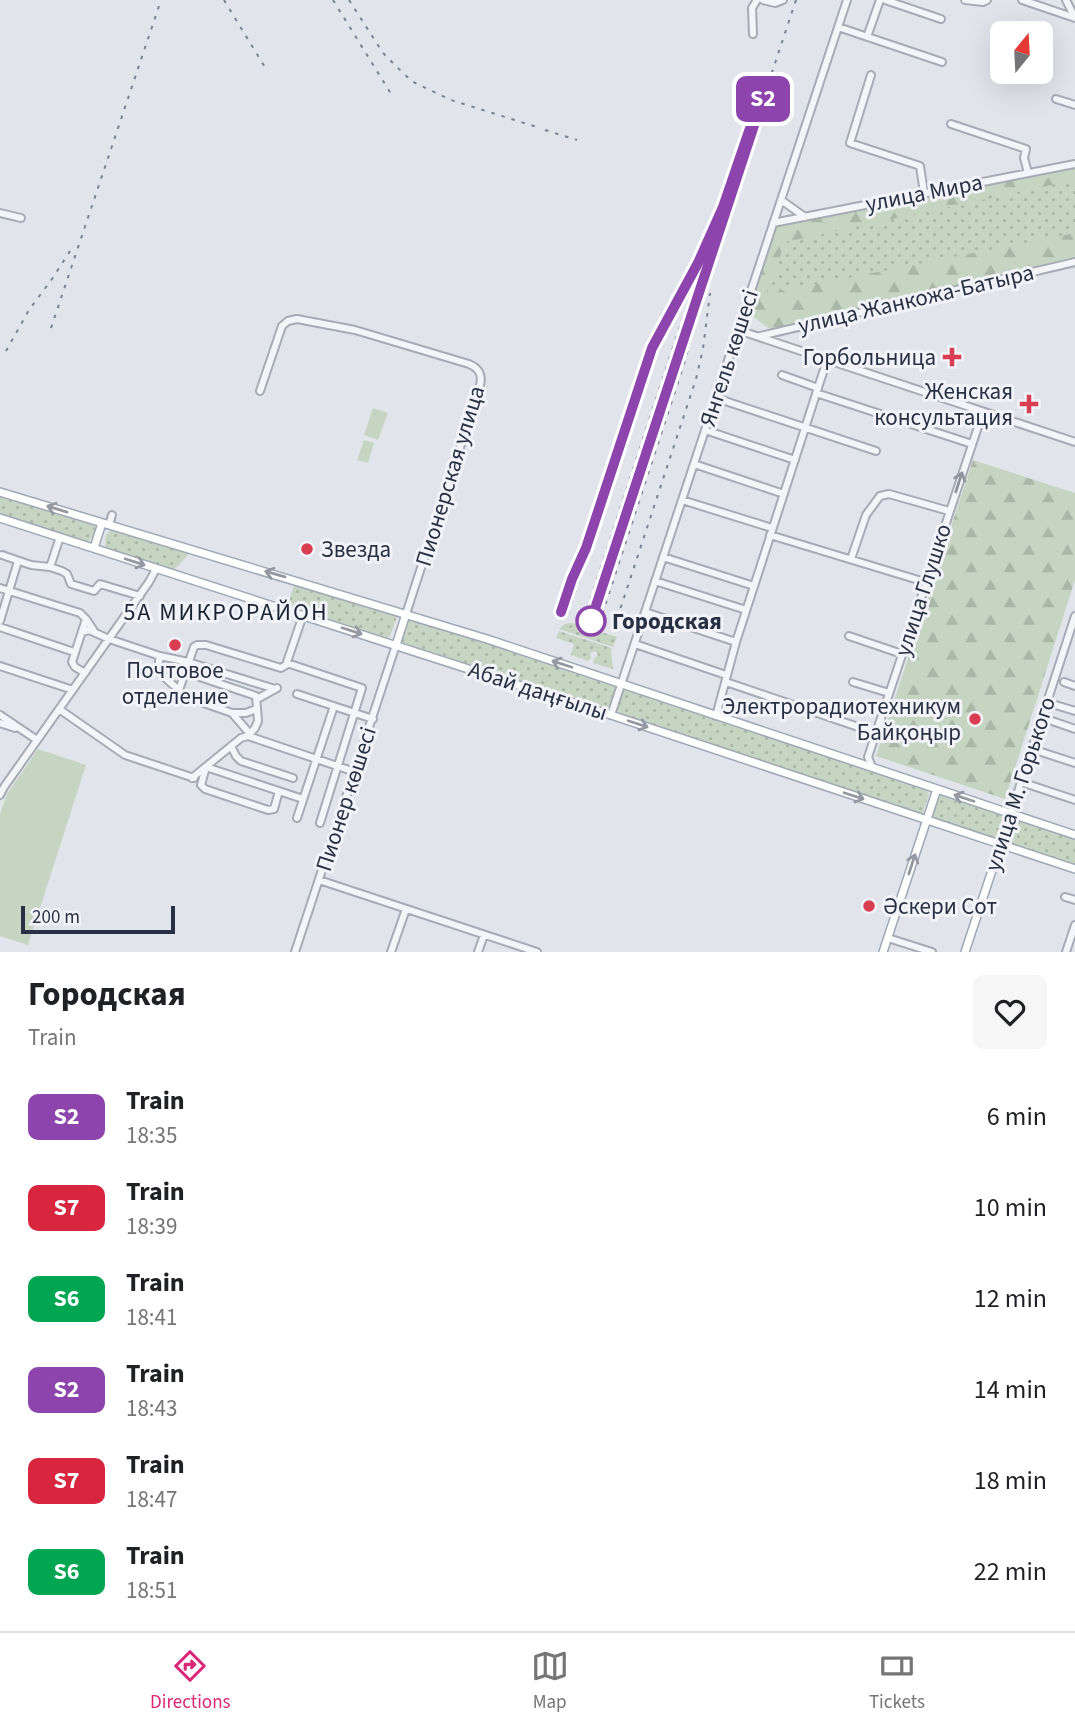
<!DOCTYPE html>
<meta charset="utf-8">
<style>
:root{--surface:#fff;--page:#f6f6f6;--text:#202124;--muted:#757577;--line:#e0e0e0;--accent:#db2777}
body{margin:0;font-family:"Source Sans 3",sans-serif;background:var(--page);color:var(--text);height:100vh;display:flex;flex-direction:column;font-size:26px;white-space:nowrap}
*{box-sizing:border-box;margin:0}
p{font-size:23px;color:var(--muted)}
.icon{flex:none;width:38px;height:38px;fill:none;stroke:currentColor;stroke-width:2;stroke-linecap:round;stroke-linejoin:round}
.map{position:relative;height:952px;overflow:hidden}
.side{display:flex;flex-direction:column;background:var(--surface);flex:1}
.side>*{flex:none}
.badge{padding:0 14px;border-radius:10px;font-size:24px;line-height:46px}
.needle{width:46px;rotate:18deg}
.tools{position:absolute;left:990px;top:21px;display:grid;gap:14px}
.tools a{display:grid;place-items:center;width:63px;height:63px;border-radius:10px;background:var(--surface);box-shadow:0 7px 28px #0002;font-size:35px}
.scale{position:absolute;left:21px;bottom:18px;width:154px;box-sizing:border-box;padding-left:7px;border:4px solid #283144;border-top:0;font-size:19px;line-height:24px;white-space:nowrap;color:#283144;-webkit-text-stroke:5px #f1f3f8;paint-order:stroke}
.map>.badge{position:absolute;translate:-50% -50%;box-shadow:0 0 0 4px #fff}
.round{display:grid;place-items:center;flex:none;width:74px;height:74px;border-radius:10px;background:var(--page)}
.summary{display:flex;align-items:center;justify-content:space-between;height:119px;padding:0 28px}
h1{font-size:33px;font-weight:700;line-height:52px}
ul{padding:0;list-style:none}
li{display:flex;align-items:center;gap:21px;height:91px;padding:0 28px}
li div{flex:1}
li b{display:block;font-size:26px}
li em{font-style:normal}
li .badge{min-width:77px;font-weight:700;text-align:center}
.menu{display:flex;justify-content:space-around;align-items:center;height:98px;border-top:2px solid var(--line);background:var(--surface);font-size:19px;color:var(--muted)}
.menu a{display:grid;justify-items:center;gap:4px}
.menu .selected{color:var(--accent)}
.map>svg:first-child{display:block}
.grass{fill:#c6d5c1}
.forest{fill:url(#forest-firs)}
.park{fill:url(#park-dots)}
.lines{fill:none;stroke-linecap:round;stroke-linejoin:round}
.minor-casing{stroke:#a6abb6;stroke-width:10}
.major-casing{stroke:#9fa8b7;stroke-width:10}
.minor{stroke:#f4f5f8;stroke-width:6}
.major{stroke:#fff;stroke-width:7}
.rail{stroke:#798395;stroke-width:2;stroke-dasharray:3.5 7;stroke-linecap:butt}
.oneway{stroke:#8e939e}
.oneway2{stroke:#9498a2}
.line-casing{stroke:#fff;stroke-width:16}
.line{stroke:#8e44ad;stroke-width:10}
.poi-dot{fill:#d83d52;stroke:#f1f3f8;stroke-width:2.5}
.stop-dot{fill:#fff;stroke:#8e44ad;stroke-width:3.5}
.labels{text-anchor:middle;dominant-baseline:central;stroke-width:6;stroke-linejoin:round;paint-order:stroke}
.street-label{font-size:23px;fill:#283144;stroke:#f1f3f8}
.poi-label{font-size:23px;fill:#283144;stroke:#f1f3f8;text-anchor:end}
.stop-label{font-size:23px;font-weight:bold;fill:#283144;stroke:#f1f3f8;text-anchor:start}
.neighbourhood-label{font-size:24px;letter-spacing:2px;fill:#1a2334;stroke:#f1f3f8}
</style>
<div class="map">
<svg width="1075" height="952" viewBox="0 0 1075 952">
<defs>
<pattern id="forest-firs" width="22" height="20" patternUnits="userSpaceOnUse" patternTransform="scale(1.75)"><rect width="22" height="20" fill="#c6d5c1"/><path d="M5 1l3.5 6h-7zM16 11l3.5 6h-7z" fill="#aab7a7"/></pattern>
<pattern id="park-dots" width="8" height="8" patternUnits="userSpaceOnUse" patternTransform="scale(1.75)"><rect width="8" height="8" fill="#c6d5c1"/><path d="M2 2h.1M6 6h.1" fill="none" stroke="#aab7a7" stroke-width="1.8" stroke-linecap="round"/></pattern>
</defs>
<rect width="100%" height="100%" fill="#e1e4eb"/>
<path class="grass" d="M373,408L388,413L378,440L364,435Z
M364,440L374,443L368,463L357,460Z
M38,749L86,765L28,945L0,936V814L7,794Z"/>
<path class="forest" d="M1075,167V258L771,330L752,316L749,309L775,229L777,226Z
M973,460L1075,493V580L1005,799L876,756Z"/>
<path class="park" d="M1075,180V233L766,294L785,242Z
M0,496L94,524C97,531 93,539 86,542L0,515Z
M112,529L191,552L173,571L105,549L106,535Z
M295,582L394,613L397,617L390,636L385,639L287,608Z
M411,617L614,685L616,690L609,708L602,710L404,645L400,639L407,619Z
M572,623L617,637L613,647L559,629L565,624Z
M559,631L612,648L611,652L613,669L593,663L594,659L598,655L595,651L590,653L591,658L588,661L571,655L574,644L556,638Z
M627,688L926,788L929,794L923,813L918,815L620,715L617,707L623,690Z
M939,794H942L1000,812L1005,815L1006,819L1000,837L996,839L934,820L931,816Z
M1016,818L1075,837V866L1009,844L1008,841Z"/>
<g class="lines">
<defs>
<path id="minor" d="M763,0L775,3L783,0
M885,0L941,19
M965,0L983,2L987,0
M1022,0L1075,18
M1066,0L1075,18
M838,27L942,62
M753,34L752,8L757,0
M867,37L880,0
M871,75L850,143L920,166L924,193
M1056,99L1075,105
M951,124L1026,149L1024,158L1028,173
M781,200L805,217
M0,213L21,218
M773,223L1075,164
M738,330L1075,442
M760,336L1075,262
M782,375L818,388
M260,391L282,326L288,321L297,319L355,330L469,364C481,369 483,377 479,389L406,614
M816,393L972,444
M716,398L876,451
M705,430L795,460
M694,464L784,494
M682,500L772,528
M109,525L112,515
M770,535L925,582
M2,555L31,565L50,567L62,571L67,574L71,584L94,591L100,584L140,596
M663,557L754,586
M851,559L866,515L880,496L889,494L949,511
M50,567L60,537
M655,581L746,610
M0,588L80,613L86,619L94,631
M645,612L736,642
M0,621L18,561
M0,627L74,652
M82,632L89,630L109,639L160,656L188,662L275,689
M849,636L902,654
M635,644L726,675
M160,656C155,674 167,679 179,690
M287,663L362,688L320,823
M0,666L73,690
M185,672L256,696L258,721L255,728L248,736
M85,673L75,667L72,662L86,619
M726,682L876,733
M853,682L889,693
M1064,682L1075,686
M297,694L373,719
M257,699L277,688
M1052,704L1075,711
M59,709L125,755L194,778
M256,709L246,713H232L181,695L179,690L194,647L197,645H206L281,668L286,665L303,615
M232,713L250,734
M0,715L37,740
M611,715L847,0
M716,716L736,642L827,360
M1052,721L1075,729
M0,723L15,728
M231,746L236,756L241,761L293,778
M1032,749L1075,763
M872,767L868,757L983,412
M192,778L241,738L248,736L355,772
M1021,782L1075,800
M279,791L274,809L268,810L205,789L201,785L206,767L303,799
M0,795L4,787L149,582L156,569
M1011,813L1075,616
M297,818L334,706
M319,880L537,952
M1065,897L1075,900
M888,938L932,952
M295,952L396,645
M391,952L406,909
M478,952L484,935
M1066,952L1075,925"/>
<path id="major" d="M0,492L487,639L1075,835
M0,518L611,715L1075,869
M94,548L102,523
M396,645L406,614
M883,952L937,789
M965,952L1011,813"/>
</defs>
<use href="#minor" class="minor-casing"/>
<use href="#major" class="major-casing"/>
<use href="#minor" class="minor"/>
<use href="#major" class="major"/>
<path class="rail" d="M224,0L266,69
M333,0L393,97
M349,0L383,53L404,74L415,83L451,100L540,128
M545,130L577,140
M51,328L161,0
M6,351L29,310L52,279L70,251
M568,614L652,358L664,330L705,248
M584,619L679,329L694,291
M599,624L685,361L711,256L796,0
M614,628L696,379L703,349L710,293"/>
</g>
<defs><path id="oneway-shaft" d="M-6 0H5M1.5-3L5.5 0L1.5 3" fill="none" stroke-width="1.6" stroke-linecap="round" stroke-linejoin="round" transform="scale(1.75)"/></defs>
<use class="oneway" href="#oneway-shaft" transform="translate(959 482) rotate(-72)"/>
<g class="oneway2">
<use href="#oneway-shaft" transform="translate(57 509) rotate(-163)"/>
<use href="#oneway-shaft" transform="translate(135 562) rotate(18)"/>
<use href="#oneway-shaft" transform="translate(275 574) rotate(-164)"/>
<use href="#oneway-shaft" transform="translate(352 631) rotate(18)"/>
<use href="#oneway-shaft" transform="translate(562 664) rotate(-162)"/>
<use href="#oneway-shaft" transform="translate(638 724) rotate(18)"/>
<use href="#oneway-shaft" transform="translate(854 796) rotate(18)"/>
<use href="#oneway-shaft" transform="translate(964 798) rotate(-162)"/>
<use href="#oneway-shaft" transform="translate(912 864) rotate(-72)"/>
</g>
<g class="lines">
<defs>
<path id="line" d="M561,612L572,579L586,548L652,348L698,263L723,207L749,131L763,98L591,621"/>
</defs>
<use href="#line" class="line-casing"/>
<use href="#line" class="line"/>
</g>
<g class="poi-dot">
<path d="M948.5 346.5h7v7h7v7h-7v7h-7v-7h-7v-7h7z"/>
<path d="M1025.5 393.5h7v7h7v7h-7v7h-7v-7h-7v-7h7z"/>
<circle cx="307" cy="549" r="7"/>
<circle cx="175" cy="645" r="7"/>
<circle cx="975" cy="719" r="7"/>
<circle cx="869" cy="906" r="7"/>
</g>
<circle class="stop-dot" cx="591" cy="621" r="14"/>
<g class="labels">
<g class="street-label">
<text transform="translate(924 193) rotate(-11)">улица Мира</text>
<text transform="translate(916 299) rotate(-13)">улица Жанкожа-Батыра</text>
<text transform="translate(729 358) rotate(-72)">Янгель көшесі</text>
<text transform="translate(450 476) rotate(-73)">Пионерская улица</text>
<text transform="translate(923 590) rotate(-72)">улица Глушко</text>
<text transform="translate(538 691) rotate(18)">Абай даңғылы</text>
<text transform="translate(1020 784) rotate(-72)">улица М. Горького</text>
<text transform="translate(346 799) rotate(-72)">Пионер көшесі</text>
</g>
<g class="poi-label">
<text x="936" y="357">Горбольница</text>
<text x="1013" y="391">Женская<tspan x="1013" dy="26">консультация</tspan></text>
<text x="321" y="549" text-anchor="start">Звезда</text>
<text x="175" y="670" text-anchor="middle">Почтовое<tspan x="175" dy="26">отделение</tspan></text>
<text x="961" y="706">Электрорадиотехникум<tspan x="961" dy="26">Байқоңыр</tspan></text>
<text x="883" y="906" text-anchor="start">Әскери Сот</text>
</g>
<g class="stop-label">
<text x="612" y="621">Городская</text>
</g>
<g class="neighbourhood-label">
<text x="226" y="612">5А МИКРОРАЙОН</text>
</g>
</g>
</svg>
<div class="tools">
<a><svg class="needle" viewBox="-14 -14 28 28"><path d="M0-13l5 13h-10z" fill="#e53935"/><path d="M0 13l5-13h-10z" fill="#757577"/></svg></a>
</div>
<div class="scale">200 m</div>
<b class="badge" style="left:763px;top:99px;background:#8e44ad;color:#fff">S2</b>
</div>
<section class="side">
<div class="summary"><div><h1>Городская</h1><p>Train</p></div><a class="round"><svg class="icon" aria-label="heart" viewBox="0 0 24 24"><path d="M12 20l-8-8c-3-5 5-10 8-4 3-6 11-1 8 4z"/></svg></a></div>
<ul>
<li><span class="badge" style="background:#8e44ad;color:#fff">S2</span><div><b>Train</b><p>18:35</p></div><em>6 min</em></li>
<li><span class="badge" style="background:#d7263d;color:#fff">S7</span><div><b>Train</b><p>18:39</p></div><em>10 min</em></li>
<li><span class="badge" style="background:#00a651;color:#fff">S6</span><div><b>Train</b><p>18:41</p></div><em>12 min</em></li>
<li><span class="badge" style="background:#8e44ad;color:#fff">S2</span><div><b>Train</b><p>18:43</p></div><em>14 min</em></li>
<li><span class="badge" style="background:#d7263d;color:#fff">S7</span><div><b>Train</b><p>18:47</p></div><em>18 min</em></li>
<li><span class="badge" style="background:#00a651;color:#fff">S6</span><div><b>Train</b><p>18:51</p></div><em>22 min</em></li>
</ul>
</section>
<nav class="menu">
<a class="selected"><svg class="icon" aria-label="directions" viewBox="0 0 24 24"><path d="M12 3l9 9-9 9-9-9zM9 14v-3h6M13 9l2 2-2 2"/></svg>Directions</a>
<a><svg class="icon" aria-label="map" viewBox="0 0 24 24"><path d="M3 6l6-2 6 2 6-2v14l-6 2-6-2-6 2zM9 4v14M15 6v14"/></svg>Map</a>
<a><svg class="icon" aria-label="tickets" viewBox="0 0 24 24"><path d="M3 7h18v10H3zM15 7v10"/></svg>Tickets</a>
</nav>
